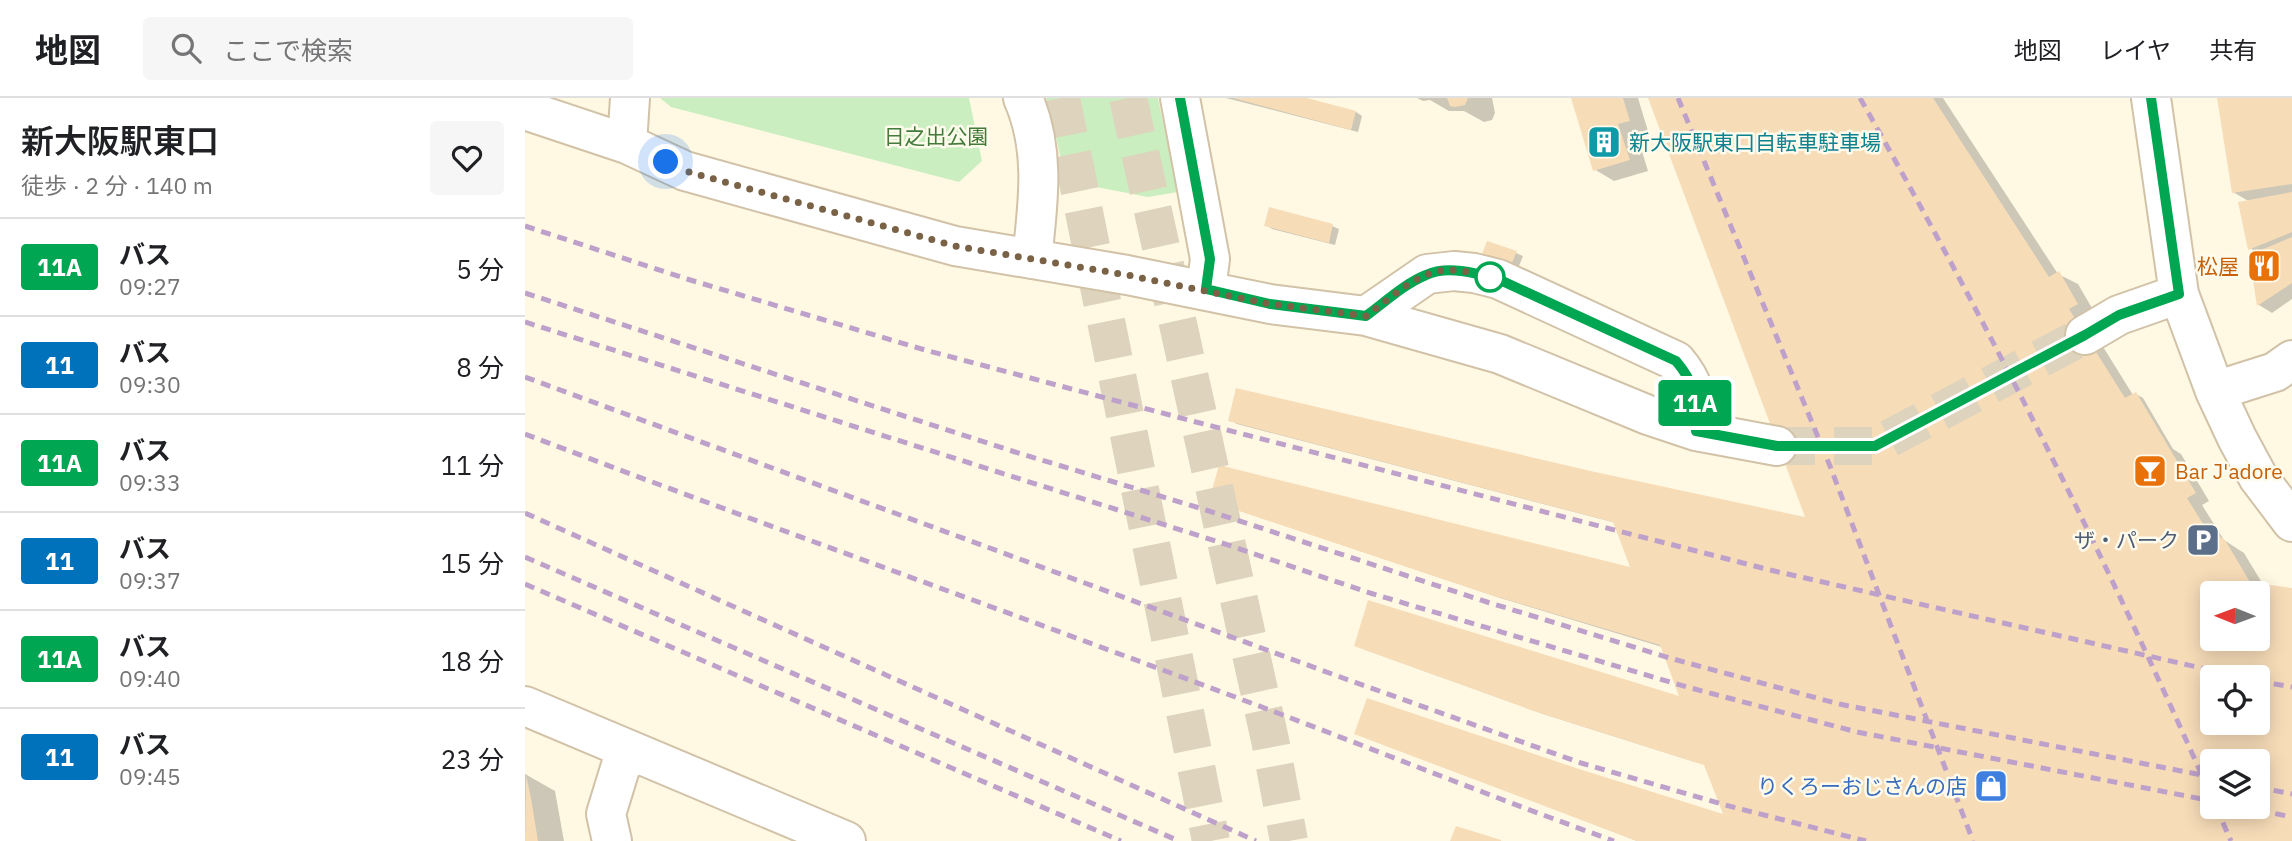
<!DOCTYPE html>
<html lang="ja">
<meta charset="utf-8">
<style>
:root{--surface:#fff;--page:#f6f6f6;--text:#202124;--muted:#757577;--line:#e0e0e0}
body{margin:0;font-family:"IBM Plex Sans","Noto Sans JP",sans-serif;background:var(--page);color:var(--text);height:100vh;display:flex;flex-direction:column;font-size:26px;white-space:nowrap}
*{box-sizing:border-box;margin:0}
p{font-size:23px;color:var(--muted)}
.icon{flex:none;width:38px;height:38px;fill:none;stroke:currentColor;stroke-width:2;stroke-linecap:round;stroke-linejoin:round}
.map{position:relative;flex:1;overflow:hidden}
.sheet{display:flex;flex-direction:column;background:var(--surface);width:525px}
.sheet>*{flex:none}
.badge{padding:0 14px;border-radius:5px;font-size:24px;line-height:46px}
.needle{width:46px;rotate:271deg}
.buttons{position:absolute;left:1675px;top:483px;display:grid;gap:14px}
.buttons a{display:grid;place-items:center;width:70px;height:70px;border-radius:7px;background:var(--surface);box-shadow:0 4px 18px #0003;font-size:35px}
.you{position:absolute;width:35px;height:35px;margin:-18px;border:5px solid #fff;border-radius:50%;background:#1a73e8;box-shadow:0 0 0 10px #1a73e833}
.map>.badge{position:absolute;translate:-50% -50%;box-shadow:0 0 0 4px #fff}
.round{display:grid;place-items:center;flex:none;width:74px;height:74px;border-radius:7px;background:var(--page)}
.overview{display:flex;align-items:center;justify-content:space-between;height:119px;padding:0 21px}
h1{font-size:33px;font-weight:600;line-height:52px}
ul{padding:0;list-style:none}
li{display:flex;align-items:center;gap:21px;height:98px;padding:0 21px;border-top:2px solid var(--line)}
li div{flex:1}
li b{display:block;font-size:26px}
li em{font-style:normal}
li .badge{min-width:77px;font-weight:700;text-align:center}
header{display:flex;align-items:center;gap:42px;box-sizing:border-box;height:98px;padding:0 35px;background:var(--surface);border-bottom:2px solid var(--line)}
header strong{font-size:33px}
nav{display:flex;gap:38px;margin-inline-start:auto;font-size:24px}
.search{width:490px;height:63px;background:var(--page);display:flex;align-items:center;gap:18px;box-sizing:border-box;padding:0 24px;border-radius:7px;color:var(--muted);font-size:26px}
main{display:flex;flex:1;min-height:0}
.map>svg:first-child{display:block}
.green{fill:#cbeec0}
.shadow{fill:#0003;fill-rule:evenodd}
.building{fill:#f7dcb8;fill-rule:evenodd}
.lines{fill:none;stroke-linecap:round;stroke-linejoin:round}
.minor-tunnel{stroke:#ded3bc;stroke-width:38;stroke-dasharray:38 19;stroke-linecap:butt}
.minor-casing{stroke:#d1c2a8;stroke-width:42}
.minor{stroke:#fff;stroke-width:38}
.rail{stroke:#bea1ca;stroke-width:5;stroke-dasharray:10 7;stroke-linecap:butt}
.line-casing{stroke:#fff;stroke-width:16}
.line{stroke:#00a651;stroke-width:10}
.walk{stroke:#7a6246;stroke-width:7;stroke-dasharray:0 12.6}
.stop-dot{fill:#fff;stroke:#00a651;stroke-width:3.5}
.labels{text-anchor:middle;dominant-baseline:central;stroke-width:5;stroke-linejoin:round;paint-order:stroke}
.park-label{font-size:21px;fill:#427b3b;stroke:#fffbec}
.culture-label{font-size:21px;fill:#0d838f;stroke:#fffbec;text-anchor:start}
.food-label{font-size:21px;fill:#c56008;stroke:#fffbec;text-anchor:end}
.service-label{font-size:21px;fill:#4e5e75;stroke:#fffbec;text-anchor:end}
.shop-label{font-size:21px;fill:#366cbe;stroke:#fffbec;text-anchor:end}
</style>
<header>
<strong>地図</strong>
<div class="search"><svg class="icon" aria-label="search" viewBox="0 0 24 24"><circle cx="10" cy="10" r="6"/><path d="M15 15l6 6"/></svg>ここで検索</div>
<nav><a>地図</a><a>レイヤ</a><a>共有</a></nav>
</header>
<main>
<section class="sheet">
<div class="overview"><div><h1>新大阪駅東口</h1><p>徒歩 · 2 分 · 140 m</p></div><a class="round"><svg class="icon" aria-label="heart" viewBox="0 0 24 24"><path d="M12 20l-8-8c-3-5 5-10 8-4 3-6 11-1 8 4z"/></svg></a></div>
<ul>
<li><span class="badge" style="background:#00a651;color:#fff">11A</span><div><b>バス</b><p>09:27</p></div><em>5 分</em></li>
<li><span class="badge" style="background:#0072bc;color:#fff">11</span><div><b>バス</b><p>09:30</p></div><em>8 分</em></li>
<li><span class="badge" style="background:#00a651;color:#fff">11A</span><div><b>バス</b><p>09:33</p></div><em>11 分</em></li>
<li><span class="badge" style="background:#0072bc;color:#fff">11</span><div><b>バス</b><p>09:37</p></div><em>15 分</em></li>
<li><span class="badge" style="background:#00a651;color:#fff">11A</span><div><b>バス</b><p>09:40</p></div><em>18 分</em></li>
<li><span class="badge" style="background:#0072bc;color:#fff">11</span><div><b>バス</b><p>09:45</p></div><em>23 分</em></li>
</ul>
</section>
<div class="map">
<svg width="1767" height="743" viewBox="0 0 1767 743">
<rect width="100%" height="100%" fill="#fff9e4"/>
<path class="green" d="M135,0H444L457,63L434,84L146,9Z
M521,0H633L653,94L623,99L540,83L526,13Z"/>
<path class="shadow" d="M701,0H775L831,14L837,18L833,34Z
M892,0H967L970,15L967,22L959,24L939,13H924L905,2L898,3Z
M1048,0H1113L1123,33L1112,37L1123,73L1089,83L1069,71Z
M1125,0H1418L1533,176L1553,186L1571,217L1562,223L1608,297L1611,296L1618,300L1648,351L1656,356L1684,403L1677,407L1699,442L1719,455L1739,488L1767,492V743H1112L831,635L1201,720L1182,668L1172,661L1171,664L1173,665L1018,616L838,551L1157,602L1137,549L975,500L686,403L1109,473L1091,425L712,326L705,322L1069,376L1282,422ZM1687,495H1732V541H1687ZM1687,579H1732V625H1687ZM1687,663H1732V709H1687Z
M1694,0H1767V201L1747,215L1734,207L1726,158L1733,155L1725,150V104L1708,94Z
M741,127L807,128L814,131L810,147L747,131Z
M959,155H991L998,158L994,168Z
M0,676L30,693L39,743H0Z"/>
<path class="building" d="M708,0H782L831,13L826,32Z
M922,0H943L940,7L930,9L925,8Z
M1046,0H1098L1105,23L1093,26L1105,62L1068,73Z
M1123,0H1408L1524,179L1534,173L1553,206L1544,211L1600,300L1611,294L1671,395L1662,400L1680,429L1700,442L1725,484L1767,490V743H1112L829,636L842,600L1051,670L1198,716L1179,667L1009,613L829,548L843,502L1154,598L1135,547L966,497L684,403L694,367L1105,469L1088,424L703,323L711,290L1070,374L1280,419ZM1687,495H1732V541H1687ZM1687,579H1732V625H1687ZM1687,663H1732V709H1687Z
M1692,0H1767V86L1707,95Z
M1767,94V134L1723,152L1713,104Z
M744,109L808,126L804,145L739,128Z
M1767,139V185L1732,208L1724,157Z
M962,143L992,153L987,165L957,156Z
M1,677L6,700L13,743H0Z
M931,728L976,742V743H925Z"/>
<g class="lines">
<path class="minor-tunnel" d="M536,0L686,743
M603,0L745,642L764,743
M1252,348H1350L1560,237"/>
<defs>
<path id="minor" d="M498,0C521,52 513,106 507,161
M655,0L685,161L681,191
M1626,0L1654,196L1690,293L1712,340L1733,379L1767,424
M0,12L102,46L160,73L430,148L602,177L745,206L841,218L975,256L1123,317L1171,333L1252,348
M102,46L105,0
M841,218L902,176L929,173L949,175L973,181L1151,263C1173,289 1170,301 1171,333
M1560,237L1594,217L1654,196
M1690,293L1750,274L1767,262
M0,608L321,743
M87,743L81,716L101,651"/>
</defs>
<use href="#minor" class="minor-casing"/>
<use href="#minor" class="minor"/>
<path class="rail" d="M1153,0L1305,368L1448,743
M1335,0C1464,227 1581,460 1687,700
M0,128L162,181L400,252L671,324L1245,472L1716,579
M0,195L487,353L681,412L962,504L1148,561L1314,606L1687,679
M0,224L697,445L845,495L1162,589L1332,634L1687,703
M0,279L818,580L1056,665L1200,707L1341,743
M0,336C249,431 501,520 750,614C863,657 975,702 1089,743
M0,415L731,743
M0,459L654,743
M0,486L596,743
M1732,583L1767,589
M1732,689L1767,696
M1691,709L1706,743
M1717,709L1767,719"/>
</g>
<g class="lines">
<defs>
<path id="line" d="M655,0L685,161L681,191L745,206L841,218C859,205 879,186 901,177C922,167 951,175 973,181L1151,263C1173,289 1170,301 1171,333L1252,348H1350L1560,237L1594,217L1654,196L1626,0"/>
</defs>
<use href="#line" class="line-casing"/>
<use href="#line" class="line"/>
<path class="walk" d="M141,64L160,73L430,148L602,177L745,206L841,218C859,205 879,186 901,177C922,167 951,175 973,181L965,179"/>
</g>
<defs>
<symbol id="building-square" viewBox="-11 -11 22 22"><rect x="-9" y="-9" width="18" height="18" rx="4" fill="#0f9aa8" stroke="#fffbec"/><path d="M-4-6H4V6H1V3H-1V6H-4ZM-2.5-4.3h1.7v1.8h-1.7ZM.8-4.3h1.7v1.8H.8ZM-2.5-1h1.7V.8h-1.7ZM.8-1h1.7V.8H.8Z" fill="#fff"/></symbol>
<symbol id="restaurant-square" viewBox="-11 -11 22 22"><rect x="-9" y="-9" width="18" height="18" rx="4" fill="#e8710a" stroke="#fffbec"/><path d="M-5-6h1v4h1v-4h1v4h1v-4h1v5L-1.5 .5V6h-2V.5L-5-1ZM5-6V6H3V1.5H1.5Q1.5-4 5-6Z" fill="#fff"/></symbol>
<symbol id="bar-square" viewBox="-11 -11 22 22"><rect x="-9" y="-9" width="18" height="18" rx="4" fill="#e8710a" stroke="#fffbec"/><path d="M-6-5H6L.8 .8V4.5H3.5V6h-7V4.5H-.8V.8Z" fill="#fff"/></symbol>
<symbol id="parking-square" viewBox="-11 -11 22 22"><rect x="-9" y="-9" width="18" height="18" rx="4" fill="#5c6f8a" stroke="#fffbec"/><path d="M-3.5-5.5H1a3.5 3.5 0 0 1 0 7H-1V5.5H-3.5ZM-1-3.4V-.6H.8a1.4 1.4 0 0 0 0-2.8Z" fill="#fff"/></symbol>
<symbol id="shop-square" viewBox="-11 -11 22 22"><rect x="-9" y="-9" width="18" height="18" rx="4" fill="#3f7fe0" stroke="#fffbec"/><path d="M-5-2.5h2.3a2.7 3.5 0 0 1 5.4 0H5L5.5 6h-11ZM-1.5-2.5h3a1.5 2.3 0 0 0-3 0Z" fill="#fff"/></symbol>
</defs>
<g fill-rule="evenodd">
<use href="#building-square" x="1060" y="25" width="38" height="38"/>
<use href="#restaurant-square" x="1720" y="149" width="38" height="38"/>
<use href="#bar-square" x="1606" y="354" width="38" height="38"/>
<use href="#parking-square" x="1659" y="423" width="38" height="38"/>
<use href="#shop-square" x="1447" y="669" width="38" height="38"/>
</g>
<circle class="stop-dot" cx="965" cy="179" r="14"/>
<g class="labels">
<g class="park-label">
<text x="411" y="38">日之出公園</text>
</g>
<g class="culture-label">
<text x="1104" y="44">新大阪駅東口自転車駐車場</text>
</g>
<g class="food-label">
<text x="1714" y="168">松屋</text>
<text x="1650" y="373" text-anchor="start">Bar J'adore</text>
</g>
<g class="service-label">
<text x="1654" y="442">ザ・パーク</text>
</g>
<g class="shop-label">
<text x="1442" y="688">りくろーおじさんの店</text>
</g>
</g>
</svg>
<div class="buttons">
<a><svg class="needle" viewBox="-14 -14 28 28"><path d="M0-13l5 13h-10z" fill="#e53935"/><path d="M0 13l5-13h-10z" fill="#757577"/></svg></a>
<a><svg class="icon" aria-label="locate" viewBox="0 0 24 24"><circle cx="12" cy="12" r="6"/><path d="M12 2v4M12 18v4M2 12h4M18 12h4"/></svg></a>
<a><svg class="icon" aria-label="layers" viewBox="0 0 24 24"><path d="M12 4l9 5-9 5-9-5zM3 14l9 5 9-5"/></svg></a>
</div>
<div class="you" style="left:141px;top:64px"></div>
<b class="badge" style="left:1170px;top:305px;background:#00a651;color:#fff">11A</b>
</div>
</main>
